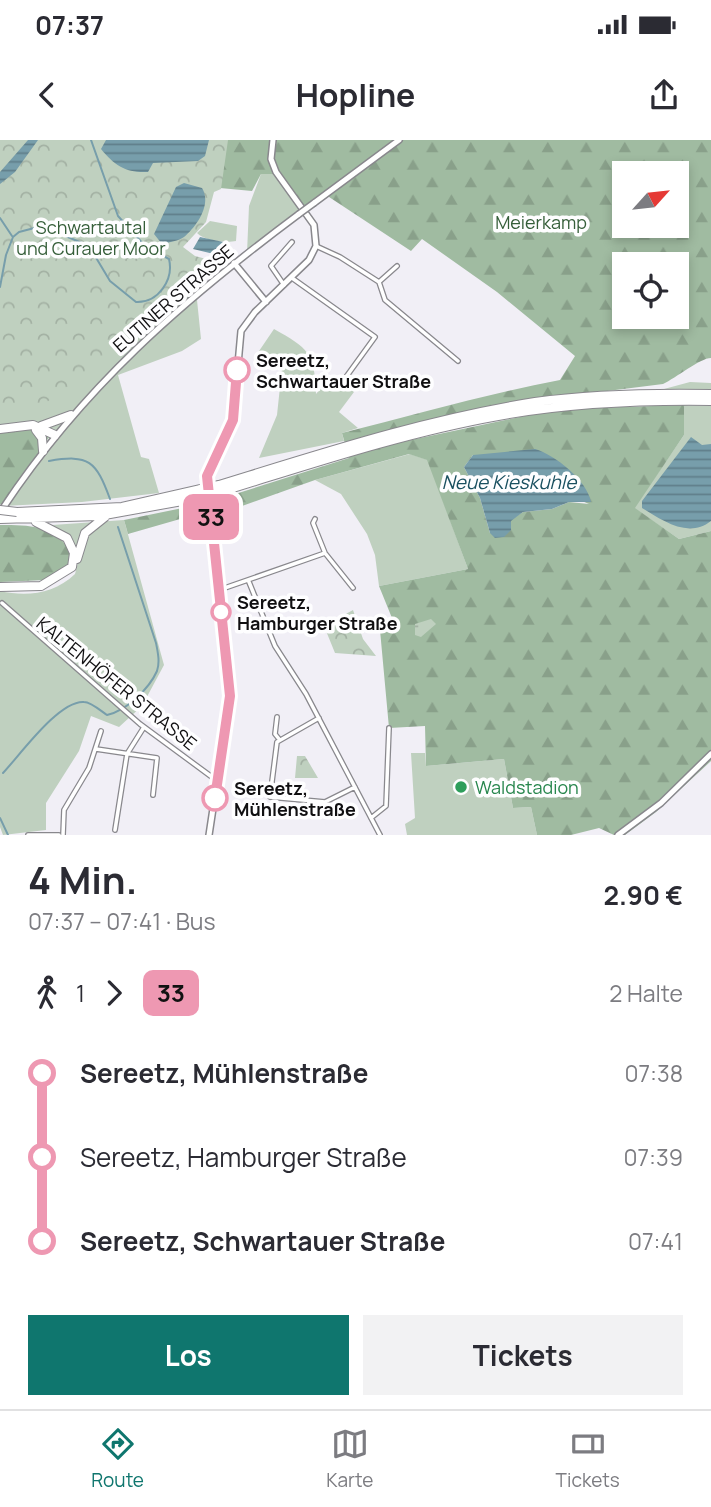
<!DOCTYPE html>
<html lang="de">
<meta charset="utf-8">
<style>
:root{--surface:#fff;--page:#f2f2f3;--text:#2b2b33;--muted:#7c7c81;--line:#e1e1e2;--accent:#0f766e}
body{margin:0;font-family:Manrope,sans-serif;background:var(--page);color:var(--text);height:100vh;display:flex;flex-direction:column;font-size:26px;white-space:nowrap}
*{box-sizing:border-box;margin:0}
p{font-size:23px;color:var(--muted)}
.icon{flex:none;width:38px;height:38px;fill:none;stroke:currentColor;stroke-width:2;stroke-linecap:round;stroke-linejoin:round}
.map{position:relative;height:695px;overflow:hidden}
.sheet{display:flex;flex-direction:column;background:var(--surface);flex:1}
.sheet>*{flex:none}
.badge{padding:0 14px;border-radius:10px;font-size:24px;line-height:46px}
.needle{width:46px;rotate:63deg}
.buttons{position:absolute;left:612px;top:21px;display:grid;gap:14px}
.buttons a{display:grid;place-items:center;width:77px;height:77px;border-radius:0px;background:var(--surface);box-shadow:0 4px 10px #0003;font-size:35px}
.map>.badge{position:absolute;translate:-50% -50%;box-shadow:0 0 0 4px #fff}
.legs{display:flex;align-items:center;gap:10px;height:77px;padding:0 28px;font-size:23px}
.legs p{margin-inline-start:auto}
.overview{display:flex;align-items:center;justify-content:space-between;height:119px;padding:0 28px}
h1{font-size:38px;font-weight:700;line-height:52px}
.primary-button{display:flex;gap:14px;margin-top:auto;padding:14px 28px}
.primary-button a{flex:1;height:80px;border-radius:0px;background:var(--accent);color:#fff;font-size:28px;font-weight:700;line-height:80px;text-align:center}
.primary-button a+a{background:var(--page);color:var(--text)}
ul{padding:0 28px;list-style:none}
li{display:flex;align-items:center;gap:24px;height:84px;font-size:26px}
li i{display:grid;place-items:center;width:10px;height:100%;margin:0 9px;background:currentColor}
li i::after{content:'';width:18px;height:18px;margin:-9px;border:5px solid;border-radius:50%;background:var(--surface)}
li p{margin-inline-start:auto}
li:first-child i{background:linear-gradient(#0000 50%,currentColor 0)}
li:last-child i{background:linear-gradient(currentColor 50%,#0000 0)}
.status{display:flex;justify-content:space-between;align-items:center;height:49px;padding:0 35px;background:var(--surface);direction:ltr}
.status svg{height:19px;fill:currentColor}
header{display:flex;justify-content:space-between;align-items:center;height:91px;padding:0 28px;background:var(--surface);font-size:32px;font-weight:700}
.menu{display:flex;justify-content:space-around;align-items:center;height:98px;border-top:2px solid var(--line);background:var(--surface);font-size:19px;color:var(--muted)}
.menu a{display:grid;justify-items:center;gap:4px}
.menu .selected{color:var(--accent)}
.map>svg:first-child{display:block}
.grass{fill:#bfd0bf}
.forest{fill:url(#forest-firs);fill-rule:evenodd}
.wetland{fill:url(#wetland-marsh)}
.park{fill:url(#park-crowns)}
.water{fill:url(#water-rules)}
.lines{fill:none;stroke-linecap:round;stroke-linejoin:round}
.stream{stroke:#779eab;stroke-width:2}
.street-casing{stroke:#89888d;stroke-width:6}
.secondary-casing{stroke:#89888d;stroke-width:8}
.highway-casing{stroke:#89888d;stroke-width:10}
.street{stroke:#fff;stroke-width:3.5}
.secondary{stroke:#fff;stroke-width:5}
.highway{stroke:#fff;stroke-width:8}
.secondary-bridge-casing{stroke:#89888d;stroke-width:8;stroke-linecap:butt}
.highway-bridge-casing{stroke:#89888d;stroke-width:10;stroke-linecap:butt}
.secondary-bridge{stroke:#fff;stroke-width:5}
.highway-bridge{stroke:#fff;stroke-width:8}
.line-1-casing{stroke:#fff;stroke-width:16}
.line-1{stroke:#ee98b2;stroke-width:10}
.stop-1-dot{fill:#fff;stroke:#ee98b2;stroke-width:3.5}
.leisure-dot{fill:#2e9e5b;stroke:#fefeff;stroke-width:2.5}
.labels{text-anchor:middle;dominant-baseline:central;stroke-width:7;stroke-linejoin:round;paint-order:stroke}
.park-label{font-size:18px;fill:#355e39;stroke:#fefeff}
.street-label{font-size:18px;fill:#100f11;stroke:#fefeff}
.stop-label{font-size:18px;font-weight:bold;fill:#100f11;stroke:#fefeff;text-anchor:start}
.leisure-label{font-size:18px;fill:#27864d;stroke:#fefeff;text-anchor:start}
.water-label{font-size:19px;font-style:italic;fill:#1a5060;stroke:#fefeff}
</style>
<div class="status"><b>07:37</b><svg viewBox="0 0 49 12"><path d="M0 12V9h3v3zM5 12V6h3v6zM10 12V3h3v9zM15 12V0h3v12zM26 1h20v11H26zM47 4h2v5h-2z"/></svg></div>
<header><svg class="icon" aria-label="back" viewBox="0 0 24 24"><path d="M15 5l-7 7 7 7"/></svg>Hopline<svg class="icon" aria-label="share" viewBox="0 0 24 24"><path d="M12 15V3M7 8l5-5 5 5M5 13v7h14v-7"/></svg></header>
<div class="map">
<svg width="711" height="695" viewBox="0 0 711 695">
<defs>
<pattern id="forest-firs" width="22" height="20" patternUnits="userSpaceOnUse" patternTransform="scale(1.75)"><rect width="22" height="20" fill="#a0bba1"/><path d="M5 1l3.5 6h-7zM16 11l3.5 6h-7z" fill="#89a08a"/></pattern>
<pattern id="wetland-marsh" width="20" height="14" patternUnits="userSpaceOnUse" patternTransform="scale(1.75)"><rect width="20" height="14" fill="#bfd0bf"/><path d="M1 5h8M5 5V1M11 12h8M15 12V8" fill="none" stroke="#a3b1a3"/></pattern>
<pattern id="park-crowns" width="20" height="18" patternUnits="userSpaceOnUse" patternTransform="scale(1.75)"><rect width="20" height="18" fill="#bfd0bf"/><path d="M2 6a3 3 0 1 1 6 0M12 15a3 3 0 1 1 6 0" fill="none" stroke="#a3b1a3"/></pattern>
<pattern id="water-rules" width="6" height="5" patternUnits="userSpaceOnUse" patternTransform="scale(1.75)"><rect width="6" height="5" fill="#779eab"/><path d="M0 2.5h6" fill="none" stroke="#607f8a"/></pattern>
</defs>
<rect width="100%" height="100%" fill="#f1eff6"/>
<path class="grass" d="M261,34H273L301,73L247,113L249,66Z
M0,64L165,115L200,155L197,160L201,199L182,211L118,235L141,317L149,319L159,353L82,362L3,366L0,365H3L49,298L0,288Z
M210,81L237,86L236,101C226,103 205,101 197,93Z
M274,189C308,208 315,213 316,254L331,236L354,252L339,272L358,288L342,293L344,301L259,318L277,275L282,228L257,214Z
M690,242L711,243V252L664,249Z
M684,265L711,266V391L679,399L634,368L684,295Z
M410,314L428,320L468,429L379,446L375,415L367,394L341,354L315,340Z
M124,380L164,525L142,566L119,587L91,576L79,611L46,663V690L3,695L0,687V451C27,457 54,454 75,434L82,407L71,412L38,386Z
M411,613H425L426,626L504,619L513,668L531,667L537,695H407L405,684L415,678Z"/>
<path class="forest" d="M225,0H711V218C700,218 676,238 663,244L504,264L400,287L406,301L558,269L684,265V295L635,368L679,399L711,391V621L656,672L625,695H614L599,688L571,695H537L531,667L513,668L504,619L426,626L425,586L389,588L380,490L394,483L379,446L468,429L427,320L409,314L315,340L214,376L213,361L349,318L342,293C415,275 486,254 560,240L575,216L497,152L422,99L411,111L326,55L301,73L273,34H261L252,51L220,48ZM625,33H677V86H625ZM625,124H677V177H625ZM473,315L589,364L569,362L552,369L523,372L490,393L480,358L464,327Z
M21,284L49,297L3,366L0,364V288Z
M207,363L208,371L128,394L124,380Z
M0,385C30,385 53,385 71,412L68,426L46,440L0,442Z"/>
<path class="wetland" d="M431,479L436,484L421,497L415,495V484Z"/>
<path class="park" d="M0,0H228L221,49L214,52L206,82L183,107L195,116L221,123L96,228L44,264L0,275Z
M353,470L363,499L376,516L335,513L324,486Z
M297,616H305L318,638H295Z"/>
<path class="water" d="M28,0H38L15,32L0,44V32Z
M106,0H209L205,16L198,21L153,23L148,32C126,33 115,26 101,9Z
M184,43L202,48C212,64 197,86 184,97C179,101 169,102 162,104L154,94L176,47Z
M200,97L228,103L229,106L218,115L193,109Z
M691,297L702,305L711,304V381C688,399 662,380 642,368V361Z
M535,309C555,315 587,340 591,362H569L552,369L523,372L511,381V390L504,397L495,398L490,393L480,358L464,327L473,315Z"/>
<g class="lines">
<path class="stream" d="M0,78L12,96
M0,147L6,115L13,97L19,92L42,86L89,106L110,141L136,162C158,163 174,140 169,119L145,106L118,76L91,0
M49,321C89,314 96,321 110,359
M3,633C20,615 59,560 84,562C91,562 101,571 107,575C126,571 149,549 157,531C160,522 158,513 156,503L118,387
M0,678L8,695"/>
<defs>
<path id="street" d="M316,106L340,117L379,142L385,160L458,221
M292,138L375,197L346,237
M379,142L397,126
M284,145L271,126L292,102
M315,379L313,383L325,413L353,448
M249,442L275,506L306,554L380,695
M219,450L325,413
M2,463L140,584L216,640
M277,577L275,594L279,599
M319,578L277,602L270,657L325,662L355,647
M96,609L157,618L153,655
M371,678L386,666L389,588
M115,690L127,614L144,587
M28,695H59
M63,695L64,670L89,628L101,591"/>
<path id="secondary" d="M314,63L399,0
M234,123L266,162
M1,371C82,248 181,162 299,74
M209,695L230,556L207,336L233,280L241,191L255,172L309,120L316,106L314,85L276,32L271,19L273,0
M618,695L661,663L711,614"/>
<path id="highway" d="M41,286L71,275
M0,289L33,285L55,295
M36,290L42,298L43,311
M219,345C323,313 427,279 535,262C593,254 652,253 711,254
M220,352C311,324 403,293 498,276C569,263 639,260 711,261
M17,372L122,367L201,349
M0,379L99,376L199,358
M77,419L85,393L105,377
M0,447L41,446L72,427L74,413L67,398L36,382"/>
</defs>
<use href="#street" class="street-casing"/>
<use href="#secondary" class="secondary-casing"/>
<use href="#highway" class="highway-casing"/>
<use href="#street" class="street"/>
<use href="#secondary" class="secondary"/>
<use href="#highway" class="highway"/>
<defs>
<path id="secondary-bridge" d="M299,74L314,63"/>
<path id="highway-bridge" d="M201,349L219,345
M199,358L220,352
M0,370L17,372"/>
</defs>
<use href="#secondary-bridge" class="secondary-bridge-casing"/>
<use href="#highway-bridge" class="highway-bridge-casing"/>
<use href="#secondary-bridge" class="secondary-bridge"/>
<use href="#highway-bridge" class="highway-bridge"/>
</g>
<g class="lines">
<defs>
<path id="line-1" d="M215,658L230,556L207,336L233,280L237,230"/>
</defs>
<use href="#line-1" class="line-1-casing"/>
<use href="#line-1" class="line-1"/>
</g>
<g class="stop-1-dot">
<circle cx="237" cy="230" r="12"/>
<circle cx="221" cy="472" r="9"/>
<circle cx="215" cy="658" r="12"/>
</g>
<circle class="leisure-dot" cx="461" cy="647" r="7"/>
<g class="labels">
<g class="park-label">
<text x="541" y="82">Meierkamp</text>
<text x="91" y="87">Schwartautal<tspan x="91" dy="21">und Curauer Moor</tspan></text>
</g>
<g class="street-label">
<text transform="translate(173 158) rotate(-41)">EUTINER STRASSE</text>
<text transform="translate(117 543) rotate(39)">KALTENHÖFER STRASSE</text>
</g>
<g class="stop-label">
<text x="256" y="220">Sereetz,<tspan x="256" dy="21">Schwartauer Straße</tspan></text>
<text x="237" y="462">Sereetz,<tspan x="237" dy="21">Hamburger Straße</tspan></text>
<text x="234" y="648">Sereetz,<tspan x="234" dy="21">Mühlenstraße</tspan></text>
</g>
<g class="leisure-label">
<text x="475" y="647">Waldstadion</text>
</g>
<g class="water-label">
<text x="509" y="342">Neue Kieskuhle</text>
</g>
</g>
</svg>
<div class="buttons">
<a><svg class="needle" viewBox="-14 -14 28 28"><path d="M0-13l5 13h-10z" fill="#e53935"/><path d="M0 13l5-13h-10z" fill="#7c7c81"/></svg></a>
<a><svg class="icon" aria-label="locate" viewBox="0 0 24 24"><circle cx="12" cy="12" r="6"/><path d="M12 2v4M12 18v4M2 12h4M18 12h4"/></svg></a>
</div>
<b class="badge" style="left:211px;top:377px;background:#ee98b2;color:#111">33</b>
</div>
<section class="sheet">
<div class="overview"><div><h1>4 Min.</h1><p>07:37 – 07:41 · Bus</p></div><b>2.90 €</b></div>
<div class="legs"><svg class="icon" aria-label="walk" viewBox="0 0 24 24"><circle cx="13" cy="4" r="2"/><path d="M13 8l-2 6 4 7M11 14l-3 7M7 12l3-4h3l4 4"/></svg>1<svg class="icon" aria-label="forward" viewBox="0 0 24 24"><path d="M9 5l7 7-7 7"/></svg><b class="badge" style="background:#ee98b2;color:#111">33</b><p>2 Halte</p></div>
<ul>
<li><i style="color:#ee98b2"></i><b>Sereetz, Mühlenstraße</b><p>07:38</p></li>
<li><i style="color:#ee98b2"></i><span>Sereetz, Hamburger Straße</span><p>07:39</p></li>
<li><i style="color:#ee98b2"></i><b>Sereetz, Schwartauer Straße</b><p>07:41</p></li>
</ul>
<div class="primary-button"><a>Los</a><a>Tickets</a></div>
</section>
<nav class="menu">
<a class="selected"><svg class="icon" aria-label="directions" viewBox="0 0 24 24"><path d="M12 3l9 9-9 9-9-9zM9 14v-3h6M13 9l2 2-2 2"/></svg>Route</a>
<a><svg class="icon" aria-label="map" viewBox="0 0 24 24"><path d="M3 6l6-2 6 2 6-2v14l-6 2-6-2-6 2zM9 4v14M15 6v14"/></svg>Karte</a>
<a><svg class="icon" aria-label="tickets" viewBox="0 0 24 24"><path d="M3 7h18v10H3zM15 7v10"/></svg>Tickets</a>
</nav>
